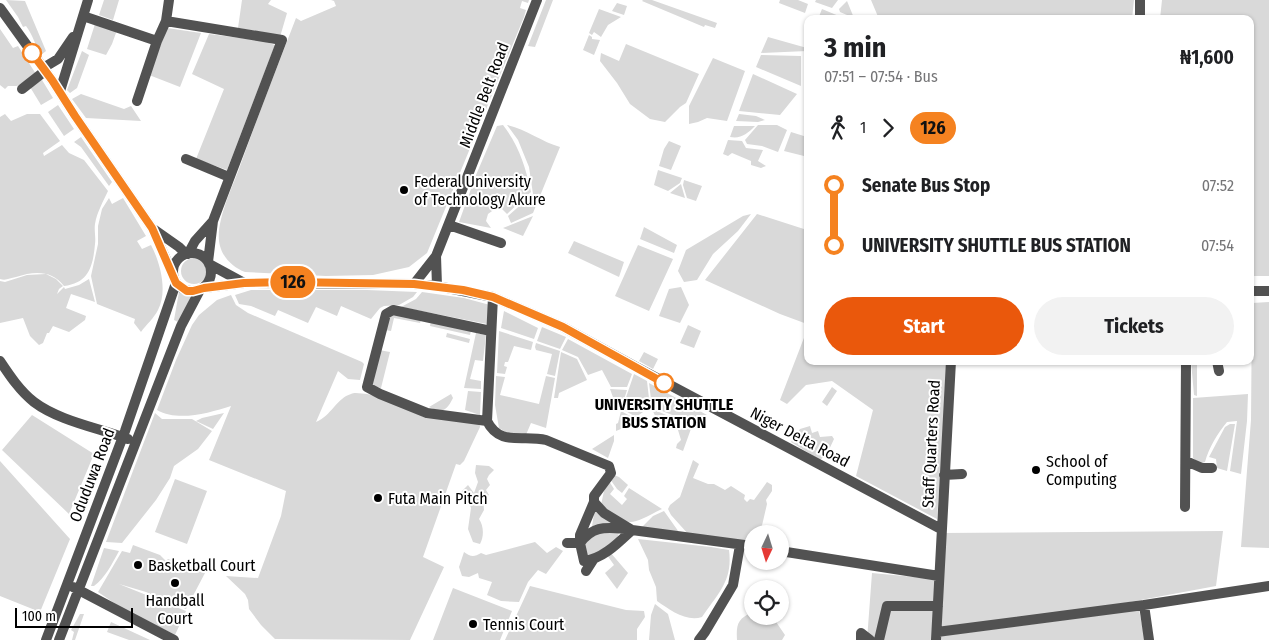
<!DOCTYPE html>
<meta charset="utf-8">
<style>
:root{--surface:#fff;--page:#f2f2f2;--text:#202124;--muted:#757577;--accent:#ea580c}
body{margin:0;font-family:"Fira Sans Condensed",sans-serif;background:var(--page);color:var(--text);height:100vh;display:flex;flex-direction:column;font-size:19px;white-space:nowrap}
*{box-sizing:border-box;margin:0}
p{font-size:16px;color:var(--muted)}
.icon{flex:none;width:28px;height:28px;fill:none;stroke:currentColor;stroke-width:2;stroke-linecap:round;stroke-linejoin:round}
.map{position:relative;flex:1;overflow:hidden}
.panel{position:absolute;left:804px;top:15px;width:450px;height:350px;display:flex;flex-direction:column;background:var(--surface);border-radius:10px;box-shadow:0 1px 4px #0004}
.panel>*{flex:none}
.badge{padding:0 10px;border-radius:16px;font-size:18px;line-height:32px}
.needle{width:32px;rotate:184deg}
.fabs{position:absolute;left:744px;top:525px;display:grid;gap:10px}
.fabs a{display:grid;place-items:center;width:45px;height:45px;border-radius:50%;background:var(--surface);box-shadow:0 1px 4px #0004;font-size:25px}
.scale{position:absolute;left:15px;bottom:12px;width:118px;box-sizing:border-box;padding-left:5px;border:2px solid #000;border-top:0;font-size:14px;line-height:18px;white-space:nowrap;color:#000;-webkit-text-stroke:4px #fff;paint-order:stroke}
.map>.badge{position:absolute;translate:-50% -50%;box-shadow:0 0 0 2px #fff}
.legs{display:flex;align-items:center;gap:8px;height:55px;padding:0 20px;font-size:16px}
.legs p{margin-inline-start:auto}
.overview{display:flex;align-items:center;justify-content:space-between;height:85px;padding:0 20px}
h1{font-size:28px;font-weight:700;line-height:38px}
.action{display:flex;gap:10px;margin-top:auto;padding:10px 20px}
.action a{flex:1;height:58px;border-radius:30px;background:var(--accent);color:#fff;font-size:20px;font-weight:700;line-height:58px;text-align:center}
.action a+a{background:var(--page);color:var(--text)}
ul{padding:0 20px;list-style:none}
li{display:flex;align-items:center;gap:18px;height:60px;font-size:19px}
li i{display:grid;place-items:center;width:8px;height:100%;margin:0 6px;background:currentColor}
li i::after{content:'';width:12px;height:12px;margin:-6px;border:4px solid;border-radius:50%;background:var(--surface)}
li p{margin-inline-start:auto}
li:first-child i{background:linear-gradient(#0000 50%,currentColor 0)}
li:last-child i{background:linear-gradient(currentColor 50%,#0000 0)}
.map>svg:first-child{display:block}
.green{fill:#d9d9d9}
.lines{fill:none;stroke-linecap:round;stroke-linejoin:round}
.minor{stroke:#525252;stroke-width:10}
.line-1-casing{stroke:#fff;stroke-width:11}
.line-1{stroke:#f58220;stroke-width:8}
.stop-1-dot{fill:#fff;stroke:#f58220;stroke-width:2.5}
.poi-dot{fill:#000;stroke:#fff;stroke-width:2}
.labels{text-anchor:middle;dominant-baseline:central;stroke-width:4;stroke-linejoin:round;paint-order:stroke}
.street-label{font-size:16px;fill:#000;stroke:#fff}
.poi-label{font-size:16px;fill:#000;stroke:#fff;text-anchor:start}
.stop-label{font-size:16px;font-weight:bold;fill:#000;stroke:#fff}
</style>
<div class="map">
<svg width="1269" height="640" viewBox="0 0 1269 640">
<rect width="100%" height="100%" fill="#fff"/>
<path class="green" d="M6,0L25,1L46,51L41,55C35,45 33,35 26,26L23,27L18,17Z
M104,0H119L113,20L99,15Z
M242,0H271L268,4L287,13L280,37L263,32L238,28Z
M331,0H529L528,3L522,1L520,8L526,10L524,17L427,253L409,267L373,275L326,276L245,272C234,268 223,258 220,246C214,225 232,188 239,169C257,118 277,68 296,18L301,21L336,6L334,1Z
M546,0H553L535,47L528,46Z
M643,0H652L717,23L715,28L705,25L704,27L642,1Z
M780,0H798L808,4L805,13L779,3Z
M816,0H838L832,8L815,2Z
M871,0H1134L1132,19H879Z
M1162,0H1269V276H1250V19H1160Z
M847,1L854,18L840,12L839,9Z
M617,3L627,6L624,15L612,11Z
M599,9L621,17L608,25L601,37L594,32L592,35L589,33Z
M822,9L846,19H818Z
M95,24L117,30L112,44L106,55L87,49Z
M167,28L201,33L180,87L149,75Z
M0,29L13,48L18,46L36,74L17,86H8L5,89L0,85Z
M209,34L263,41L275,45L227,170L196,159L224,89L192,74Z
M589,35L592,37V39L600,40L594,55L583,50Z
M768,37L807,48V51L761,53Z
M626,44L699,74L686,103L680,107L665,122L650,119L630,104L617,83L600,61L601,53L619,61Z
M82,51L89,55L77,88L70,93L67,90Z
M761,55L801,56V86L756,67Z
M713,58L745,71L727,121L707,118L698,122L689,124V106Z
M753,74L797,94L780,115L739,111Z
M42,80L53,98L41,105L30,87Z
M81,94L124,109L131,106L141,121L86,118L72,99Z
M58,105L74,129L64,136L48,112Z
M5,114L11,121L27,114H40L60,141L43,153L44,156L62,145L69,153L84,160L108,191C103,202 97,212 95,224C94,230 96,237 95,244C93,266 89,283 64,286C52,270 34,271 16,277C10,278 6,281 0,279V117Z
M739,114L756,116L765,120L758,122L736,121Z
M503,125C519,146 525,165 531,192L507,214L499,206L488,214L486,221L491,228L459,222L476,175L497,126Z
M507,125C526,129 542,142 560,147L533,213L511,223L508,216L533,194L529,167L518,140Z
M758,125H777L787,130L778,152L762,146L747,144L745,140Z
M734,126H755C747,134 741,139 730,137Z
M791,132L807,137V154L804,156L784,151Z
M81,137L112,182L109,186L81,147L74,142Z
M728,140L742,141L746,148L763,150L758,161L766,166L761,168L751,165V161L732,153L728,156L723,154Z
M669,141L681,146L671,170L659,166L664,149Z
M658,170L682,178L680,183L668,191L654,185Z
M684,180L702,186L696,201L687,198L683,185Z
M681,184L685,198L670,193Z
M109,198L112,204L123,198L146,236L137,241L142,249L151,245C160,262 168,291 158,310C154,318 146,325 141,332L134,323L135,319L97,304L91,276L98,244V226L102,209Z
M751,214L738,231L713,254L697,280L684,282L678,271L686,250L743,216Z
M757,214L807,230V324L780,314L705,280Z
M533,216L523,236L503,228Z
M644,227L677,245L674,253L640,239Z
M574,241L624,262L619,277L568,253Z
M638,245L673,259L649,311L615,296Z
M181 271a13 13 0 1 1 26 0a13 13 0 1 1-26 0Z
M46,274L56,279L63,286L59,289L57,294L64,287L65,289L79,285L89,279L95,302L71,294L66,308L86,316L85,320L69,332L53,326L49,333H47L43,343L39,345L30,336L23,318L0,323V281L5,282L27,275Z
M681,287L689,305L680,323L659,316L669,289Z
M251,290H367L417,292L413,297L399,305L384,306L380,308L371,319L341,306L337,316L316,307L308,323L278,310L275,316L251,306L239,304L235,295Z
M179,292L185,295L194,296L178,322L174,320Z
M422,292L464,298L490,305L487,324L401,307L416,299Z
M231,295L236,305L248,313L362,362L364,364L360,380L348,379L338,371L316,422C331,416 337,398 351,394C355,392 362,394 367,394L479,422L480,427L464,461L460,465L456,464L423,557L444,567L410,640L275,639L261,625L249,609L248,600L245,594L226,576L258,578L281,516L286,491L209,460L231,406C209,413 178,422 157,410L176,360L192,325L199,315L217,300Z
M1269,302V548L1241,547L1251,420L1252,303Z
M504,311L538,328L534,339L501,328Z
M390,314L422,318L420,323L394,318L391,331L385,330Z
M431,321L471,331L470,335L430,326Z
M688,325L701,331L694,348L680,343Z
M542,327L566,337L560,349L537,341Z
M807,330L808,361H948L937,519L856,476L873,410L832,381L806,385L787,404L780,400Z
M499,331L533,342L531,350L514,346L508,362H505L504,366L507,367L505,374L497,373Z
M447,333L470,339L469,343L446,337Z
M476,333L486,335L483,361L475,360L470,379L481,381V389L464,388Z
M568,339L632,374L627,387H611L602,370L588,375L578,357L562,350Z
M536,343L560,351L555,376L547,374L552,354L536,350L535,347Z
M379,350L390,352L381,388L370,386Z
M561,352L577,359L587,380L559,393L558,398H554Z
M644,352L658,359L653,369L639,361Z
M1191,361H1197V396L1194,395Z
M634,374L647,381L650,407L636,417L622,409Z
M496,376L505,377L500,395L539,404L546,376L555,378L546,428L531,423L525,437H514L499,428L495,405Z
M649,383L707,415L702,416L695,424L652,407Z
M832,387L837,391L827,406L822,402Z
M610,389L627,390L621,409L617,408Z
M468,391L481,392L480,415L465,410Z
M451,394L453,398C446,412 442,413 429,407Z
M1248,394L1247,421L1241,474L1230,471L1237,421L1227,422C1218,433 1209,447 1205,462L1200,464L1193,458V398Z
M652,409L692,426L683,451L676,448L677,444L681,440L678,430L674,428L672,421L660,417L656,418Z
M621,411L632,417L628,426L616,431V424L618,423Z
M155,413L162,419H192L212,431L198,449L174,466L170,478L156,500L122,543L106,542Z
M224,413L213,429L196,421L202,418Z
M32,415L94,454L69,514L2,450Z
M1230,424H1235L1227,471L1217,468L1216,459L1209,457L1225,427Z
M810,426L812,433L818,431L820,437L832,436L834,439L827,454L820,460L791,442L800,429Z
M614,435V441L608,458L592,449Z
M693,460L699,464L693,478L708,484H714L725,490L731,486L745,495L744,499L747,502L750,499L754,500L767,482L772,485V491L766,500L767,504L760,534H752V544L689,535L671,515L668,509L670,505L680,497Z
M0,461L70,539L40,612L0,596Z
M476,465L489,466L494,470L489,475L487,479L490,485L486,490L489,495L483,498L484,510L479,519C484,526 484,537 480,544L473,542L468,529L471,508L469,502L461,499L460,493L468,485L474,493L478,482L475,473Z
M614,475L619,477L628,485L622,493L617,489L610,479Z
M175,479L207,491L187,544L155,532Z
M609,481L614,489L610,494L622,505L627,499L624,496L629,488L662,509C629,525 631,529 601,505L604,491Z
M595,508L614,524L592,526Z
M664,511L681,535L639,530L653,516Z
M601,529L619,533L616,541L586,559L581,543Z
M1223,531L1216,586L1044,618L938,632L941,533Z
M638,539L711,547L729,550C733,581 718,593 702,617C686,622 670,610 657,601L656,587L649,570L648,560Z
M535,542L547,553L556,547L563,551L546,574L538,570L528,582L519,602L501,601L487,595L492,582L479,578L478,573L469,577L462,576L459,567L464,552C471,557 474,557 481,553L486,555Z
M133,545L160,555L166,561L168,559L205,573L186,609L146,592L119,584L186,611L175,635L120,607L98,592L122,551L130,553Z
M104,548L119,551C112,564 105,578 94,586H91Z
M610,552L628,573L617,589L605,573L614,565L607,555Z
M872,573L936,579L933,640H867Z
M530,586L626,610L644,611L645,617L637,629V640H505Z
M453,588L512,611L500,640H433Z
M655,604L668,614L675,640H649L651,615Z
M1139,610L1145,640H941V636Z
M752,612V616H772L785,635L782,640H737C736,624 738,619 752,612Z
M80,614H84L75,640H72L74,632L71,630Z
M111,622L150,640H129L107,632Z"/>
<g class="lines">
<path class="minor" d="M0,8L52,80L75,116L152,228L174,277
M83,16L157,41
M1140,19V0
M166,21L282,40L213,221L208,262
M43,68L58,59L73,37
M22,89L45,71
M60,91L88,0
M137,101L157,41L166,21L169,0
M186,159L229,177
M449,225L501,243
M152,228L179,247L186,254
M173 272a19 19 0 1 1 38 0a19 19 0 1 1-38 0Z
M188,254L195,241L213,221
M436,256L437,286
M209,264L244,283
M414,284L436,256L537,0
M204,288L244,283L414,284L437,286L493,297L563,327L636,367L941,529
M1250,291H1269
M493,297L487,421C500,447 523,434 546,440L609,466L611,473L594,496V502L604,513L632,530L752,546
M0,361C10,376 20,391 34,402C59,421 99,428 128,439
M1217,361L1219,371
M487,421L427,413L380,394L367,387L386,314L393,310L491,331
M1186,461L1202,468H1212
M944,475L962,474
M1185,507L1186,361
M580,539V535L594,502
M567,543H580L584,561C603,559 619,542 632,530
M580,543C594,524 608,528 628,529
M780,551L939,576
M586,571L593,560
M73,587L174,640
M1144,605L1149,640
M937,632L1144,605L1269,586
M46,640L125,431L176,283
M59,640L181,326L200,290
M699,640L705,632L733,585L740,545
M861,640V633L870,640
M879,640L887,606H938
M936,640L951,361"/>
</g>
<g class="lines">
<defs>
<path id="line-1" d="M32,53L52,80L75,116L152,228L176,283L187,291H193L204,288L244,283L287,282L414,284L463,290L493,297L563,327L664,383"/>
</defs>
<use href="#line-1" class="line-1-casing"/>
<use href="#line-1" class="line-1"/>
</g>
<g class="stop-1-dot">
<circle cx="32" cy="53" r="9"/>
<circle cx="664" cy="383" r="9"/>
</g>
<g class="poi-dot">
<circle cx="404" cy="190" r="5"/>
<circle cx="1036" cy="470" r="5"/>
<circle cx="378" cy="498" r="5"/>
<circle cx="138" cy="565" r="5"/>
<circle cx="175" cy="583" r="5"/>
<circle cx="473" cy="624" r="5"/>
</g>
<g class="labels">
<g class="street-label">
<text transform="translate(484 95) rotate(-69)">Middle Belt Road</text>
<text transform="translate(800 437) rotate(28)">Niger Delta Road</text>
<text transform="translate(931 444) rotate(-87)">Staff Quarters Road</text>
<text transform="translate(92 475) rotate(-69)">Oduduwa Road</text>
</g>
<g class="poi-label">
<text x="414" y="181">Federal University<tspan x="414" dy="18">of Technology Akure</tspan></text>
<text x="1046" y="461">School of<tspan x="1046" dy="18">Computing</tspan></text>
<text x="388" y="498">Futa Main Pitch</text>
<text x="148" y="565">Basketball Court</text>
<text x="175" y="600" text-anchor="middle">Handball<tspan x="175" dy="18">Court</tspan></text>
<text x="483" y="624">Tennis Court</text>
</g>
<g class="stop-label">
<text x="664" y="404">UNIVERSITY SHUTTLE<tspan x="664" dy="18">BUS STATION</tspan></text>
</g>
</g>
</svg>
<div class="fabs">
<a><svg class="needle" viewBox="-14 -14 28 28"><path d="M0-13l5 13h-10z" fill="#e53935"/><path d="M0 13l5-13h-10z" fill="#757577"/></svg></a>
<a><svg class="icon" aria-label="locate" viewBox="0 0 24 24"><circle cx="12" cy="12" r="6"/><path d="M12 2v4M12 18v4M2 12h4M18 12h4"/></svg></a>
</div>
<div class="scale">100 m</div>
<b class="badge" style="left:293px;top:282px;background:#f58220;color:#111">126</b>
<section class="panel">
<div class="overview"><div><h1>3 min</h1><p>07:51 – 07:54 · Bus</p></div><b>₦1,600</b></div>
<div class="legs"><svg class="icon" aria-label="walk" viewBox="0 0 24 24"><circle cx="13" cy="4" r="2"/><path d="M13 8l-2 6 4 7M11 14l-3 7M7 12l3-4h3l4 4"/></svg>1<svg class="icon" aria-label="forward" viewBox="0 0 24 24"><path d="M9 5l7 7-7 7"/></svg><b class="badge" style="background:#f58220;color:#111">126</b></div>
<ul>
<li><i style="color:#f58220"></i><b>Senate Bus Stop</b><p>07:52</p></li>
<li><i style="color:#f58220"></i><b>UNIVERSITY SHUTTLE BUS STATION</b><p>07:54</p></li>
</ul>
<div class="action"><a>Start</a><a>Tickets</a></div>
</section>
</div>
